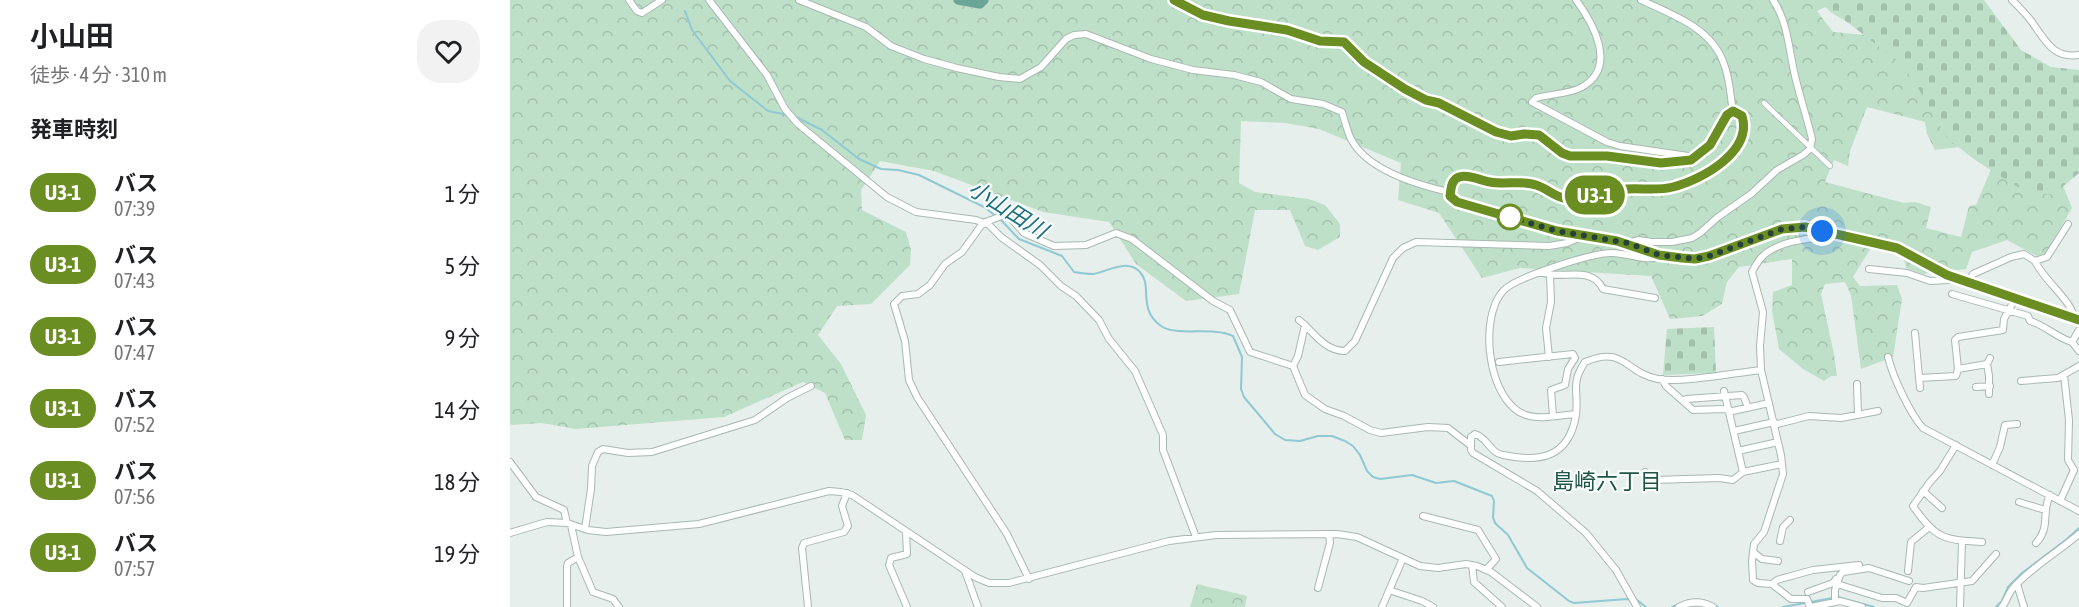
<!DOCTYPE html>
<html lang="ja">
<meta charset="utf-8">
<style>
:root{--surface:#fff;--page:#f2f2f2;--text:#202124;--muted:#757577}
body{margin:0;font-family:"Asap Condensed","Noto Sans JP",sans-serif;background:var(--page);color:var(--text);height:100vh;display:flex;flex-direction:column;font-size:22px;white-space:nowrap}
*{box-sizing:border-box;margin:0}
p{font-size:20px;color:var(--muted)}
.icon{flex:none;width:33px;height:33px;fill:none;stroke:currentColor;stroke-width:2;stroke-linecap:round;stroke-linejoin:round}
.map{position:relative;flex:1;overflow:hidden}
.details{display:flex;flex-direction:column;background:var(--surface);width:510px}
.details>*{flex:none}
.badge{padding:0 12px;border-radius:20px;font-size:21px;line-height:39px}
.you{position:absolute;width:30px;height:30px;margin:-15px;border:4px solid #fff;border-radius:50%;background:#1a73e8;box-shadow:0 0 0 9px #1a73e833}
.map>.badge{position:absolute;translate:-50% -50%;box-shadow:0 0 0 3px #fff}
h2{padding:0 30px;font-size:22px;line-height:54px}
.round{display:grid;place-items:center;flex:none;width:63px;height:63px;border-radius:24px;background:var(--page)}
.overview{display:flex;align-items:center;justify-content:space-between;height:102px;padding:0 30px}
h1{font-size:28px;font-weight:700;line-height:45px}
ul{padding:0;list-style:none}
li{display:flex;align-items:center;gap:18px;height:72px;padding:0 30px}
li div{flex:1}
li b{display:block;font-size:22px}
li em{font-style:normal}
li .badge{min-width:66px;font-weight:700;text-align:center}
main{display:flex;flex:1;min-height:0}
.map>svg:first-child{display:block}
.forest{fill:url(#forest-crowns)}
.cemetery{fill:url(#cemetery-stones)}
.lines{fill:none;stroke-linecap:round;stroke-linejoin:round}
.stream{stroke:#8ec9d4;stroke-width:2}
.pedestrian-casing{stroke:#a8b8b2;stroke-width:6}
.minor-casing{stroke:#a8b8b2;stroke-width:8}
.primary-casing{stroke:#c2cac8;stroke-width:10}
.pedestrian{stroke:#fff;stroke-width:4.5}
.minor{stroke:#fff;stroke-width:6}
.primary{stroke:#6aa596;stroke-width:9}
.line-casing{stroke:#fff;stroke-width:14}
.line{stroke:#6b8e23;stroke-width:9}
.walk{stroke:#24423a;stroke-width:6;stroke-dasharray:0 10.8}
.stop-dot{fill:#fff;stroke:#6b8e23;stroke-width:3}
.labels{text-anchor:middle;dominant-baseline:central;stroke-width:4.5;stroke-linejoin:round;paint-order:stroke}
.water-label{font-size:22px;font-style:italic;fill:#1c6f80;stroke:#f7fbf9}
.neighbourhood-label{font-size:22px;fill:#1f5548;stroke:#f7fbf9}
</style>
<main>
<section class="details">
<div class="overview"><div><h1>小山田</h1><p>徒歩 · 4 分 · 310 m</p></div><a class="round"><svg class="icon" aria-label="heart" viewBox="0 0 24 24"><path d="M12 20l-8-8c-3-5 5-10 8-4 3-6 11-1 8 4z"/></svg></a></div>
<h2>発車時刻</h2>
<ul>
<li><span class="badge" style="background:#6b8e23;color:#fff">U3-1</span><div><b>バス</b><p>07:39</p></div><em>1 分</em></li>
<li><span class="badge" style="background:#6b8e23;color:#fff">U3-1</span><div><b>バス</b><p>07:43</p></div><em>5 分</em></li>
<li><span class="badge" style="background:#6b8e23;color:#fff">U3-1</span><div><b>バス</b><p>07:47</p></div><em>9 分</em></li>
<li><span class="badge" style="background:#6b8e23;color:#fff">U3-1</span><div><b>バス</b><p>07:52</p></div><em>14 分</em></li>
<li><span class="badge" style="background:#6b8e23;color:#fff">U3-1</span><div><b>バス</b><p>07:56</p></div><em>18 分</em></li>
<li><span class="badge" style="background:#6b8e23;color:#fff">U3-1</span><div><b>バス</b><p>07:57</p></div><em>19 分</em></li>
</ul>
</section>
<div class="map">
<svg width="1569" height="607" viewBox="0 0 1569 607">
<defs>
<pattern id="forest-crowns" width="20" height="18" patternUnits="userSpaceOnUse" patternTransform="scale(1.5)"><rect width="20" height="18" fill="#bfe0c8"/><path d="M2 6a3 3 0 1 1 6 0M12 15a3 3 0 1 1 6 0" fill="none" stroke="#a4c1ad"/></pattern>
<pattern id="cemetery-stones" width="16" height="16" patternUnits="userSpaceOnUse" patternTransform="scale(1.5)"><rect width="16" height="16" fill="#bfe0c8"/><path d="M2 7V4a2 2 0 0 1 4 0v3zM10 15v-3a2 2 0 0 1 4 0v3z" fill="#a4c1ad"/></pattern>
</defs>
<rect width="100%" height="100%" fill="#e6efeb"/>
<path class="forest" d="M0,0H1329L1307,11L1323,32L1376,37L1425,98L1449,147L1425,150L1417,134L1415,122L1357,107L1340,151L1338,166L1324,160L1315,182L1394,203L1405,202L1421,207L1416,228L1451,237L1459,206L1466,205L1494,138L1547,171L1562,208L1535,254L1527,256L1497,240L1462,252L1456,269L1413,274L1396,268L1391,244L1367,238L1343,277L1350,286L1387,285L1392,299L1383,357L1351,369L1341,295L1335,282L1315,284L1311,294L1324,354L1327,376H1321L1314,381L1293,369L1269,349L1262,311L1263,292L1282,285V259L1229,267L1217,282L1212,304L1192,316L1160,319L1141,276L1010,268L972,278L929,213L888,200L891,163L809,129L775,123L731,121L729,183L745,192L799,199L815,205L830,224V237L808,250L795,246L780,210H745L729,294L676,301L626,264L599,222L533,212L424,171L370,161L351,190L352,210L396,232L401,250L400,265L361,304L327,306L308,335L331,364L356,415L352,440H335L315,393L293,382L214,417L66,429L31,423L0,425Z
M687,584L737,596L735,607H680Z"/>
<path class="cemetery" d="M1307,0H1474L1511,50L1541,67L1569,70V173L1543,195L1511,189L1465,160L1437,138L1403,79L1388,61L1337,22L1322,13Z
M1204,327L1206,373L1153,375L1157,329Z"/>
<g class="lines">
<path class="stream" d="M175,11L182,30L220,81L258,111L278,115
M284,116L312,130L349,159L371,169L388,170L409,175L474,207L491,220L509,239L552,256L564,272C570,273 577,274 583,274C597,272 616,258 630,272C643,286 627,309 651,326C667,337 701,326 723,336L732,357L731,389L734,397L765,434L775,440L790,441L808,436H822L835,441L843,446L850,455L857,471L863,477L870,479L902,475L926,483L944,481L982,496L984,501L983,517L985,523L998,535L1017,568L1059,601L1064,603L1117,599L1127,600L1136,607
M1162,607C1178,598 1192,597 1208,607
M1273,607L1328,597L1364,607
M1486,607L1492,601L1498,587L1512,573L1557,539L1569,528"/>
<defs>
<path id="pedestrian" d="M1254,103L1320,166"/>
<path id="minor" d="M119,0L127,11L132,13L152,0
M199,0L257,75L275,109L288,124L377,197L406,212L466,220L479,225L491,237L530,265L551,286L566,296L589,320L599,339L625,371L653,435V450L686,537
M289,0L356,27L381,46L414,59L447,68L489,77L510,79L531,67L556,39L564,35L576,34L641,59L683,70L724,75L751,82L781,99L813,104L832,112C835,121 837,131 841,139C857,170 908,185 939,192L940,196
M1066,0C1083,23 1108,67 1072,87C1060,94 1040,94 1026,98L1022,102L1097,142L1110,146L1185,157
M1131,0C1163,15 1202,28 1214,64C1220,79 1220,95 1223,111
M1502,0C1509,7 1516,14 1522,22C1535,40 1543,59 1569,55
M1118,243L1128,240L1142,242H1162L1182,238L1190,233L1208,217L1241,194L1267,170L1293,155L1300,149L1302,139C1297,118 1290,97 1285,76C1279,51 1278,22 1263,0
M1525,261C1533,280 1563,301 1564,319
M1359,269L1397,273L1420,281L1439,280L1443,277
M1031,272C1051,281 1081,264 1093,289L1145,298
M1458,282L1463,274L1501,257L1514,254L1525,261L1537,257L1558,224
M1442,294L1518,316L1520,321C1535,325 1547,338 1562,342
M789,320L795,325L788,356L783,366L795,395L815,409L834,416L860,430L871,433L918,427L938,428L960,445
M795,325C806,336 817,351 835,351L845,341L883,258L893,248L906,242L1039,246L1057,243L1073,236
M1569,330L1562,342L1569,351
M1405,333L1410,388
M1039,357L1036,328L1041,302L1040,275
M1378,357C1383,377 1400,414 1413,428L1569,511
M989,362L1063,354L1065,358L1058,369L1055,385L1041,390L1043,416
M1477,364L1479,376V394
M1448,369L1477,364L1480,358
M1409,378L1446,376L1448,369L1445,340L1448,337L1493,330L1494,319L1505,299
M1152,379L1156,386L1183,410L1214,409L1223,411L1259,403
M1511,381L1548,378L1569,366
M1347,384L1348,415
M1466,387L1480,386
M1214,391L1233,472
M1173,401L1176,399L1232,395L1234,397L1238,408
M1066,414C1051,415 1030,420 1016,415C977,402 968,316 994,290C1007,277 1082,253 1101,253C1115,252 1141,264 1149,255
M1264,425L1299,416L1331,418L1368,411
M1224,431L1264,422
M1446,445L1430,471L1420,482L1403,506C1425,538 1433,540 1472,542
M1228,451L1268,442
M0,462L26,497L54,510L57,523
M1482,465L1490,447L1495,425L1507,424
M1135,472L1144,480L1209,478L1223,480L1233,472L1272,464
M1413,491L1432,508
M1550,501L1564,470L1558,460L1559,420L1554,375
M1509,502L1535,510
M913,516L968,530L986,559L976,570
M61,525L68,557L83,592L103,599L109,607
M75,529L81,489L82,466L88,452L93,449L118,453L142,452L245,420L277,398L301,386
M396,532L397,554L381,558L379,565L397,607
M0,533L37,522L57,523L78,530L96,532L189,524L319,491L331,492L342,495L465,577L479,583H499L659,541L706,535L827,534L847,537L910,566L928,568L956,564L967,566L981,572L1027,607
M1270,541L1273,527L1280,520
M1526,543C1541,527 1531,513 1540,495
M1243,552L1252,559L1268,561
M962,565L964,582L992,607
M455,571L468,607
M1398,571L1401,542L1418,528
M519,579L497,534L407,397L399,380L395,341L384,304L392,296L408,294L420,285L435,264L452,252L473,223L497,214L514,233L544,246L576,245L606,233L622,239L703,301L720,310L740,352L783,366
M1262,584L1267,580L1303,570L1349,565
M1327,584L1372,598H1386L1397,603L1406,587L1413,588L1462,581L1486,554
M1507,584L1514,607
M808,588L820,543L819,534
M879,590L912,601L923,607
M1298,592L1323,583L1326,579
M1325,602V590L1330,575L1333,572L1359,568L1399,581
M57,607V566L58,563L68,557
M298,607L292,548L294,543L334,532L338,526L332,506L337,493
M872,607L893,558
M1127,607L1106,570L1076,533L1027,491L963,453L961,450V437L965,434C978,438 980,453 993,455C1031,463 1059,457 1066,415C1069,392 1060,384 1075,362C1115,345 1115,373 1148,379C1173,383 1224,373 1251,370
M1169,607C1180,601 1192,601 1203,607
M1300,607L1297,599H1281L1262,584L1248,583L1243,580L1242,561L1244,544L1254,532L1273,474L1271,455L1251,370L1250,346L1253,312L1242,272C1244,268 1247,263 1250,259C1264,241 1302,238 1324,235
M1301,607L1330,601L1352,607
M1450,607L1452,541
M1492,607C1497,601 1498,593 1504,587C1523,566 1548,552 1569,534"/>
<path id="primary" d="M448,0L470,4L474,0
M664,0L693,15L777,30L810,41L834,42L854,62L895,89L916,100L929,103L986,132L1001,136L1014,134L1028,135L1052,153L1060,156H1097L1151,163L1181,160L1200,145L1217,115L1223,111L1232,116C1243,152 1191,181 1162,187C1148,191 1132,188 1117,189C1097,192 1074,202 1053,198C1043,196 1035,187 1025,184C1012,181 997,184 984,183C971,181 960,177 948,177L942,182L940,197L947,202L1047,231L1107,241L1149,255L1185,259L1199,256L1272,229L1295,227L1387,248L1437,275L1569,320"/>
</defs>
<use href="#pedestrian" class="pedestrian-casing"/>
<use href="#minor" class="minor-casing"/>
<use href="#primary" class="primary-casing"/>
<use href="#pedestrian" class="pedestrian"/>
<use href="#minor" class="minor"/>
<use href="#primary" class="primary"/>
</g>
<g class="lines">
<defs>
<path id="line" d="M664,0L693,15L719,21L777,30L810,41L834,42L854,62L895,89L916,100L929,103L986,132L1001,136L1014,134L1029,135L1052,153L1060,156H1097L1151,163L1181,160L1200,145L1217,115L1223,111L1232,116C1243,152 1191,180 1163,187C1148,191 1132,188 1117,189C1097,191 1075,201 1054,198C1044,196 1036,188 1026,185C1012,180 995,185 980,182C971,181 959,174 949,177C941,180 941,189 940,196L947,202L1047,231L1107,241L1149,255L1172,258L1185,259L1199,256L1272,229L1295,227L1387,248L1437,275L1569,320"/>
</defs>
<use href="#line" class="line-casing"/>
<use href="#line" class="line"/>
<path class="walk" d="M1000,217L995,216L1047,231L1118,243L1149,255L1185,259L1199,256L1272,229L1295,227L1312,231"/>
</g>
<circle class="stop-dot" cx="1000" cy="217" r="12"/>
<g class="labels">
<g class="water-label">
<text transform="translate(498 209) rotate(32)">小山田川</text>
</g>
<g class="neighbourhood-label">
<text x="1097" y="481">島崎六丁目</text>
</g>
</g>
</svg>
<div class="you" style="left:1312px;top:231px"></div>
<b class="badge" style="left:1085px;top:195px;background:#6b8e23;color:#fff">U3-1</b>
</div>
</main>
